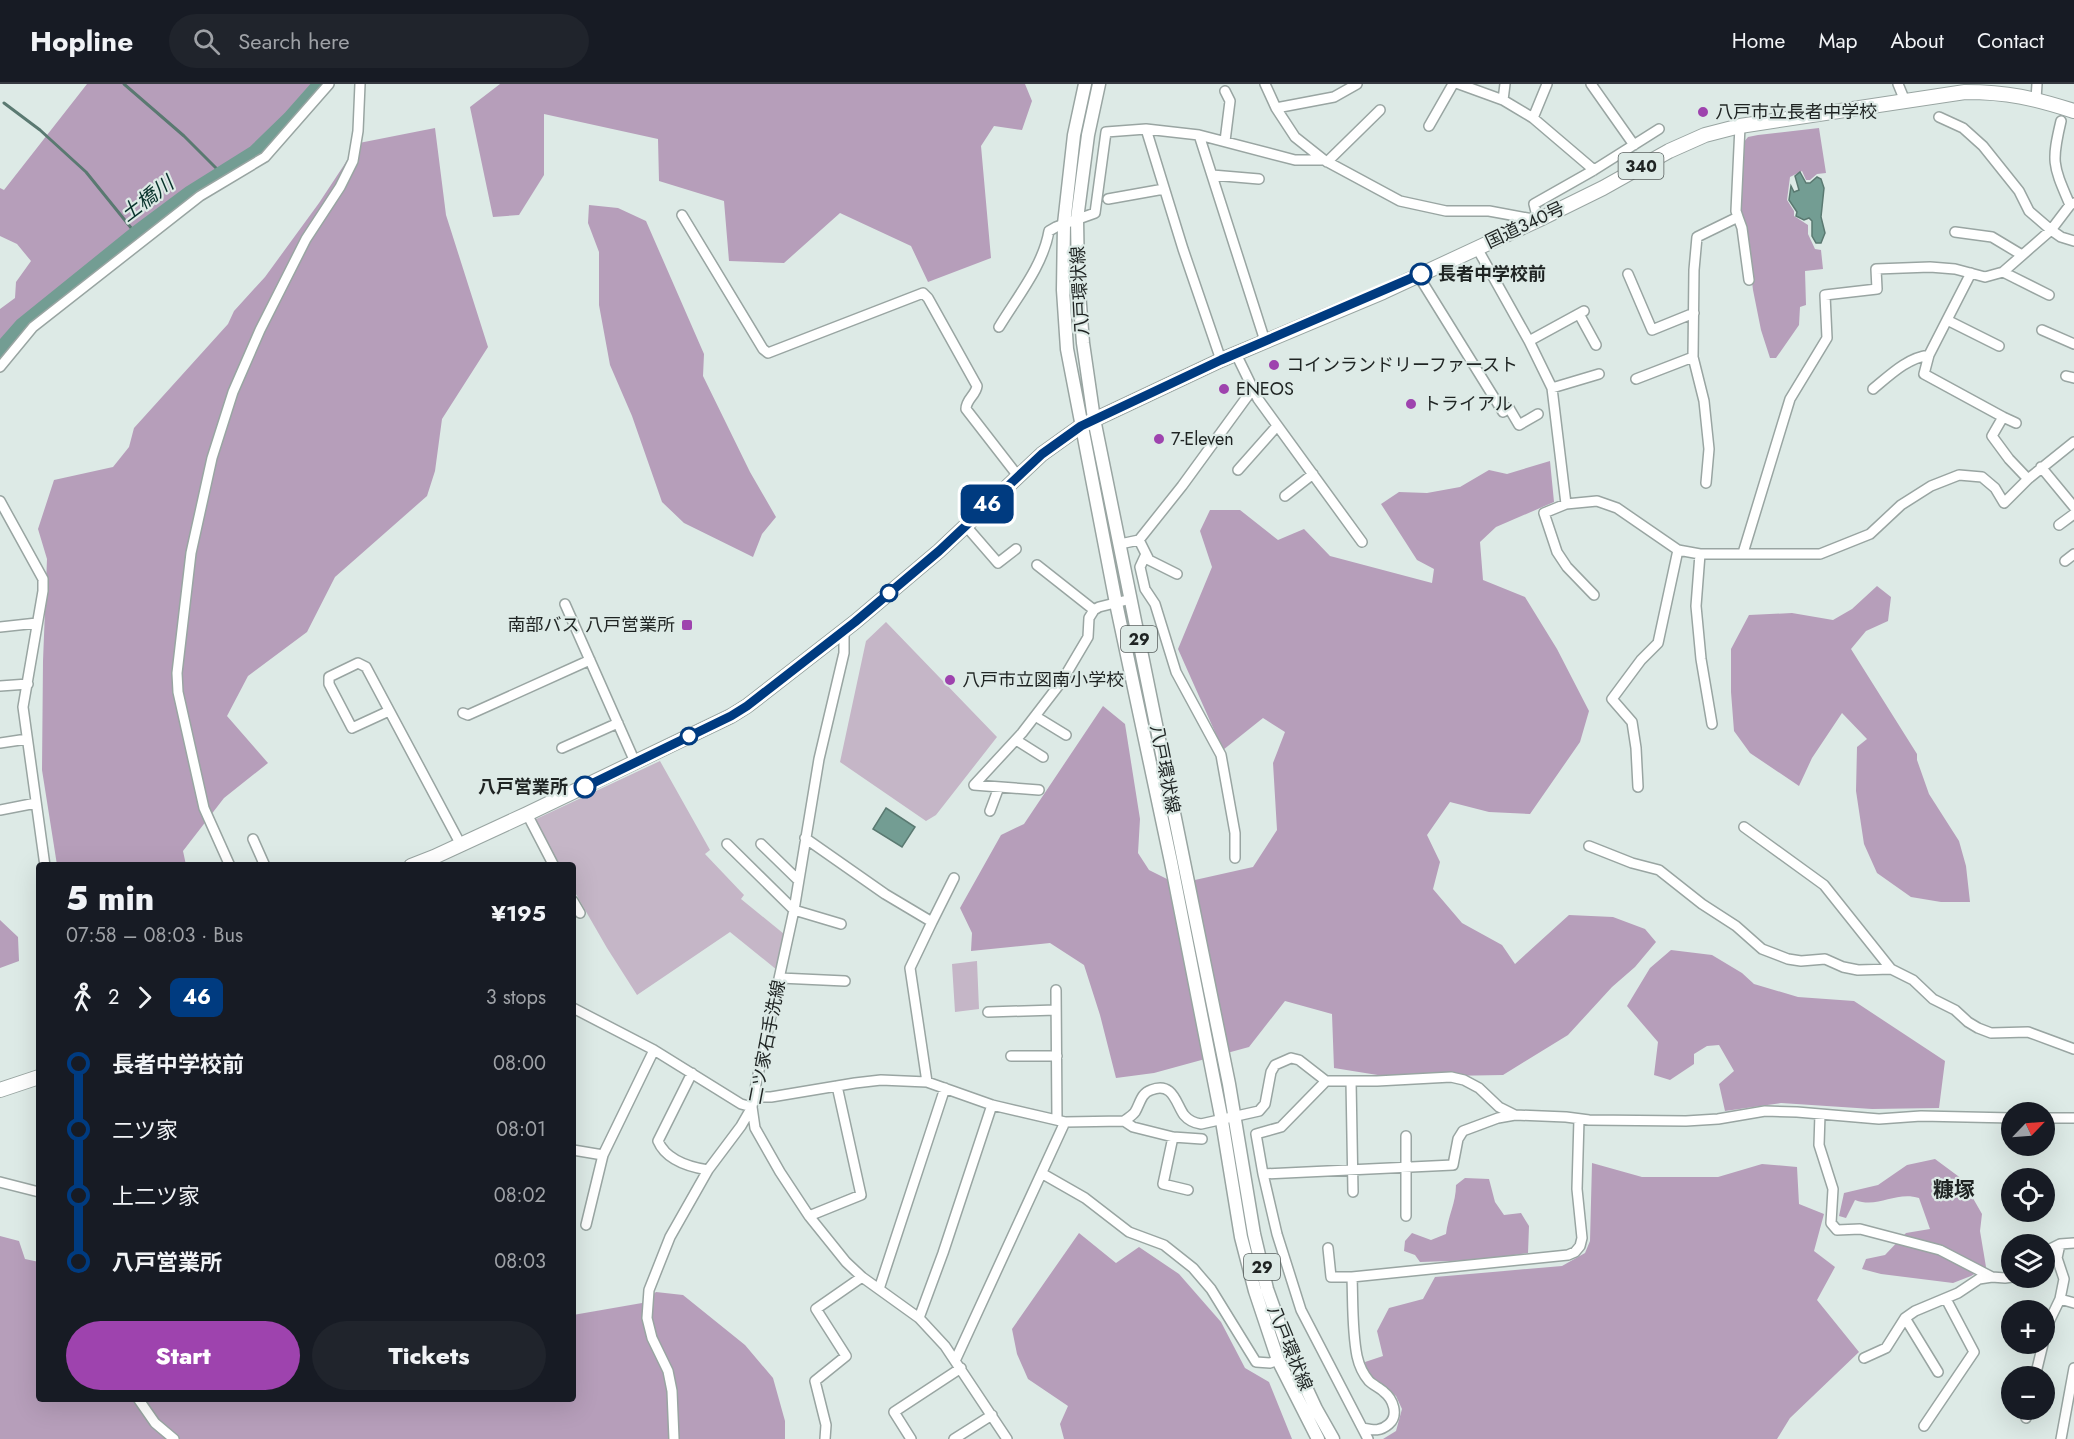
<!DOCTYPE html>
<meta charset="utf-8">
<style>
:root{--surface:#171b24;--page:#20242c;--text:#f1f3f6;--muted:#9ea1a6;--line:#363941;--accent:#9e43ae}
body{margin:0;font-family:Jost,"Noto Sans JP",sans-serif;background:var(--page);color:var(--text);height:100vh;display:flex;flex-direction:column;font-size:22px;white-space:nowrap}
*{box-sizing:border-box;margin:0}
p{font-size:20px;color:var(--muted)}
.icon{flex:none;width:33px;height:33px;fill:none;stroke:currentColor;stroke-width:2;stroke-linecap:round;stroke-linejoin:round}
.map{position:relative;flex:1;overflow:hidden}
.drawer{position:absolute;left:36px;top:778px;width:540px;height:540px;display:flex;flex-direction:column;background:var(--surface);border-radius:6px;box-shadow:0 6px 24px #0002}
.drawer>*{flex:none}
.badge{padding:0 12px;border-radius:9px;font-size:21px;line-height:39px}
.needle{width:39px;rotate:65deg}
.fabs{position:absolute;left:2001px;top:1018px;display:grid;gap:12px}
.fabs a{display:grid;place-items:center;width:54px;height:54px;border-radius:50%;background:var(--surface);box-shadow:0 6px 24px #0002;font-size:30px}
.map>.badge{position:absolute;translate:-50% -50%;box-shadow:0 0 0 3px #fff}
.legs{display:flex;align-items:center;gap:9px;height:66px;padding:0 30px;font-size:20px}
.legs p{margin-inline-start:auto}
.headline{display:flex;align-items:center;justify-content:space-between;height:102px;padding:0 30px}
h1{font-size:33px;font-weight:800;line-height:45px}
.button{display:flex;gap:12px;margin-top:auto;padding:12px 30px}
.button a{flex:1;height:69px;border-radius:36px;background:var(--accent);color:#fff;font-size:24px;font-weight:800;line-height:69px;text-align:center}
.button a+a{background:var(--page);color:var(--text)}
ul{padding:0 30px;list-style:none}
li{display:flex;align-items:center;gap:21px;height:66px;font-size:22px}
li i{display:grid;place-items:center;width:9px;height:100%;margin:0 8px;background:currentColor}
li i::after{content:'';width:15px;height:15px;margin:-8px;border:4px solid;border-radius:50%;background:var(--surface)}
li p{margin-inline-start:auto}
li:first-child i{background:linear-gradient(#0000 50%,currentColor 0)}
li:last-child i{background:linear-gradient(currentColor 50%,#0000 0)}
header{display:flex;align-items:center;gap:36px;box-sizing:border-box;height:84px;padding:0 30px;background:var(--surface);border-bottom:2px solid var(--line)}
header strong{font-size:28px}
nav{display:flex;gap:33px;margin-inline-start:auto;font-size:21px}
.search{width:420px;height:54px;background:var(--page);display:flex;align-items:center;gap:15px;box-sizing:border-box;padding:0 21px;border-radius:33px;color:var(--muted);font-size:22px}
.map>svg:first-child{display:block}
.green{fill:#c5b6c7}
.forest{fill:#b69eba}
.water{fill:#739d93;stroke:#5a7971;stroke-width:1.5}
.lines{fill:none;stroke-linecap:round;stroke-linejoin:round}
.stream{stroke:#5a7971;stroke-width:3}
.river{stroke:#739d93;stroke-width:16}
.minor-casing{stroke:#99a5a2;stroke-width:12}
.major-casing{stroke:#99a5a2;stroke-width:15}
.highway-casing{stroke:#99a5a2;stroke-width:16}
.minor{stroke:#fff;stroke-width:9}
.major{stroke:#fff;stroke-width:12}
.highway{stroke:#fff;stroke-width:14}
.line-1-casing{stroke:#fff;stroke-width:14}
.line-1{stroke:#003b80;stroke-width:9}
.poi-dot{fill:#9e43ae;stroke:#ddeae6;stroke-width:2}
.stop-1-dot{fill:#fff;stroke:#003b80;stroke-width:3}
.labels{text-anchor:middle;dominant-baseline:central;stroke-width:4.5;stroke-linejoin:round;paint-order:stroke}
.shield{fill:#ddeae6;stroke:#585f5e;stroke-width:1.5}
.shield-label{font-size:16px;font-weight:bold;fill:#1f2423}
.poi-label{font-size:18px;fill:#1f2423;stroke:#ddeae6;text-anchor:start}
.street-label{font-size:18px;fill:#1f2423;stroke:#ddeae6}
.stop-label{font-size:18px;font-weight:bold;fill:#1f2423;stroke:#ddeae6;text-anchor:start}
.water-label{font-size:20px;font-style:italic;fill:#07322b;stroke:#ddeae6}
.quarter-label{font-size:21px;font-weight:bold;fill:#1f2423;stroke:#ddeae6}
</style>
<header>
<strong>Hopline</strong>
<div class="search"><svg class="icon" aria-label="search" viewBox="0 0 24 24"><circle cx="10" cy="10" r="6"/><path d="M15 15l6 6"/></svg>Search here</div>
<nav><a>Home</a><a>Map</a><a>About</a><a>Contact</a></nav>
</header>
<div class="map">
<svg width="2074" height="1355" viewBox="0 0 2074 1355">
<rect width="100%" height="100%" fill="#ddeae6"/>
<path class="green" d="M886,538L997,653L936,731L926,737L840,678L866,557Z
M660,677L710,766L705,770L744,811L741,815L784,850L777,886L730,848L637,911L607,864L573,805V782L560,781L534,736Z
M977,877L979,925L955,928L952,880Z"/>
<path class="forest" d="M87,0H317L252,67L223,83L139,141L0,269V225L15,214L16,198L31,177L17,160L0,152V104L4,106Z
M500,0H1025L1032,17L1022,46L994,42L981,62L991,174L928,198L911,162L840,129L784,179L729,177L724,117L659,97L658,55L544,30V91L519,131L493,133L470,23Z
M435,44L446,131L488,263L442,335L435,387L427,412L335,493L307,548L248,592L227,632L268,679L224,714L183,767L186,781H57L42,686L43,577L47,475L38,445L54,396L113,383L129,363L134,344L228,240L234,227L265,193L319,119L348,75L354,60Z
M1819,44L1826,89L1817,90L1810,96H1806L1802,87L1790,93L1787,116L1794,127V132L1808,141V150L1815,165L1821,166L1823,185L1805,187L1806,221L1800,223L1799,241L1776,274H1770L1761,246L1753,206L1745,139L1740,125L1743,59L1748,53L1758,51Z
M589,121L618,124L646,137L704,270L703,292L750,388L776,433L762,450L753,473L684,439L662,418L632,332L610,281L599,221V168L588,139Z
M1550,377L1554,418L1496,443L1480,458L1483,496L1525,513L1557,565L1589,627L1580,658L1530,730L1489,728L1450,718L1427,751L1440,778L1433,805L1462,839L1502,861L1515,880L1569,831L1613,833L1645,845L1656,858L1635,883L1612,903L1568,951L1503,991L1390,993L1334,984L1332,930L1285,917L1249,963L1154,989L1116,994L1100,931L1084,881L1050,859L971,867L972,849L960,824L1001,751L1024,740L1103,622L1125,640L1140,735L1138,769L1149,786L1177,800L1253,783L1277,746L1273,679L1285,648L1263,634L1223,666L1178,565L1212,483L1200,447L1210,426H1240L1278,456L1304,445L1330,472L1432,499L1434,485L1417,476L1381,420L1399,408L1427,409L1460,403L1489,386L1507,390Z
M1877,502L1891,513L1888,537L1866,547L1851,565L1917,670V676L1929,710L1959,757L1966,782L1970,818H1941L1911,813L1877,789L1864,760L1856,707L1857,663L1867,655L1842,629L1812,674L1799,702L1750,669L1734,647L1731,608V565L1749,531L1792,529L1833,536L1852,525Z
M0,836L18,853L19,877L0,884Z
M1671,866L1712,871L1742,889L1754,900L1798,913L1854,917L1945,977L1939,1024L1872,1025L1781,1019L1725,1027L1719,1000L1734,987L1719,961L1707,962L1694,970V980L1670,996L1654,991L1658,958L1627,922L1650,884Z
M1935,1075L1962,1095L1982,1130L1980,1147L1986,1183L1971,1192L1953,1199L1881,1190L1862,1185L1866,1175L1885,1171L1906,1149L1930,1145L1919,1114C1895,1107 1878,1125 1855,1116L1846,1134L1839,1132L1844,1109L1878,1101L1907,1081Z
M1592,1079L1642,1093H1718L1762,1080L1797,1083L1799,1120L1824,1130L1814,1167L1835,1183L1817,1216L1859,1268L1790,1334L1777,1355H1383L1396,1347L1402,1325L1396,1312L1367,1289L1365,1278L1383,1272L1377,1247L1389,1224L1423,1215L1435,1193L1562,1182L1585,1169L1590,1157Z
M1465,1094L1489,1095L1495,1118L1504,1131L1521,1129L1529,1142L1528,1169L1480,1176L1420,1178L1415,1171L1404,1167L1405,1157L1412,1149L1431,1156L1446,1150C1448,1132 1456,1119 1456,1101Z
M1079,1149L1116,1179L1139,1163L1179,1190L1221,1238L1245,1284L1269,1298L1292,1355H1064L1060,1340L1068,1322L1028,1295L1017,1270L1012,1245Z
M0,1152L19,1157L25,1175L39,1178V1316H573V1231L642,1219L656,1208L683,1211L745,1261L773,1294L785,1337V1355H0Z"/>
<path class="water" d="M1800,88L1806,99H1810L1817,93L1821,95L1824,104L1821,133L1825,149L1821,159H1816L1812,152V137L1809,134L1804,136L1796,132L1797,128L1789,116L1791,102L1794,108L1799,106L1795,92Z
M886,724L915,743L902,763L873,745Z"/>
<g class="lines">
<path class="stream" d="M124,0L184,52L221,89
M4,19L40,46L86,88L136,150"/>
<path class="river" d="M0,267L22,242L136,150L191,109L255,69L290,35L321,0"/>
<defs>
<path id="minor" d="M1265,0L1276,24L1295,53L1324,76L1400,117L1446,127H1489L1538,136L1534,120L1594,86L1659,45
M1459,0L1503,16L1533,34L1547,0
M1591,0L1634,61
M1898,0L1905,17
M1225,7L1230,17L1225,57
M2036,15L2037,0
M1503,16L1505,0
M1276,24L1334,13L1357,0
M1939,33L1963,44L1983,62L2019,107L2029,127L2051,146L2070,121L2074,119
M1533,34L1594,86
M2061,37C2051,79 2053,81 2070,121
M1429,42L1453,0
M1146,45L1183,165L1221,276
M1199,51L1265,257
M1327,78L1380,26
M1212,91L1259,95
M1108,115L1164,105
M682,131L763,265L768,269L923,209L928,214L977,302C976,311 966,315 966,325L1018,392
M1738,133L1742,144L1749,196
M1955,148L1992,153L2022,171
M1477,164L1529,257L1552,304L1566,420
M2003,188L2049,211
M1971,189L1929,271L1924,290L2003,333L1992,352L2009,375L2028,395
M1628,190L1652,246L1694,229
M1418,191L1503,328L1509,324L1519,341L1538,330
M1579,230L1596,261
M1947,236L1999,262
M999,243C1017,213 1043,182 1049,147L1056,143L1095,129L1106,48L1146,45L1199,51L1295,76H1324
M2042,246L2074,260
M1529,257L1584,227
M1236,270L1258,315L1362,458
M0,283L33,243L200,112L265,73L329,0
M2066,292L2074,294
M1636,295L1693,273
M1552,304L1599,290
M1873,305C1890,291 1907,274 1929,271
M2003,333L2016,339
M2041,383L2074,423
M1238,386L1277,342
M1706,399L1709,365L1704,317L1693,273L1694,186L1697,153L1738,133L1736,127L1740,42
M1285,412L1313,390
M0,417L43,495V507L23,623L45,782
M965,441L998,479L1016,465
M2059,441L2074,430
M1139,456L1149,476L1177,490
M1120,460L1139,456L1182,402L1252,306
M1743,469L1790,315L1827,254L1825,211L1877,205L1876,185L1930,183L1955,185L1985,193L2003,188L2051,146L2061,153L2074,157
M1146,470L1140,483L1145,505L1155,520L1176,588L1221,671L1235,749V774
M1700,470L1696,522L1701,575L1712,640
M2065,477L2074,470
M1037,481L1094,526
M1594,511L1567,483L1557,468L1544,429L1566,420L1597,417L1617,424L1678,466L1700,470H1820L1870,450L1901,421L1931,402L1959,391L1982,393L1995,404L2004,419L2028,395L2074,358
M565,520L635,678
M0,543L37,539
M844,547V569L819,675L794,826L756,1000L752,1023L755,1044L780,1088L809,1132L846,1178L862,1193L919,1234L945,1262L1007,1355
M0,602L28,600
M389,627L352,644L329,600V593L358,579L366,583L461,761
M463,629L468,631L590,576
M1035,632L1066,651
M1016,656L1043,673
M0,659L27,655
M562,664L618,639
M1638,703L1636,664L1632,638L1612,615L1641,576L1658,559L1678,466
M1039,706L974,701L1022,649L1062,597L1088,553L1089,534L1094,526L1099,523L1131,515
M0,726L36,719
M990,727L999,703
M527,730L554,782
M1744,743L1824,801L1891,885
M805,754L885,810L932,838L910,884L927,998
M253,755L265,782
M727,760L794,826L841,840
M761,760L798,796
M1589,762L1632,779L1659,786L1702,820L1736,842L1762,865L1788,875L1801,877L1825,875L1843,883L1858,886L1891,885L1913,896L1933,915L1955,926L1968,938L1978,944L1991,949L2028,948L2074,965
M230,782L204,724L178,608L177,589L191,469L212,374L233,308L260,246L306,155L340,103L353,77L358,47L360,0
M573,817L580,829
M932,838L954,794
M780,894L845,897
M1056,906L1057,1036
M573,924L654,966L741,1020L752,1023L741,1042L708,1086L670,1153L649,1206L647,1234L652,1254L668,1287L672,1307L674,1355
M988,928L1056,926
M1011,972H1057
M692,989L658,1057C666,1076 689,1083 708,1086
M1326,997L1281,1043L1256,1050L1263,1090L1277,1150L1301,1226L1368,1355
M1351,997L1353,1108
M754,1013H771L855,999L881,996L927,998L992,1021L1065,1038L1124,1037L1133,1043L1173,1053L1202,1055
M1820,1030L1819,1061L1833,1105L1831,1139L1837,1146L1860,1145L1940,1166L1992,1193
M2044,1034H2074
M1124,1037C1128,1034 1132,1032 1135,1028C1140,1020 1141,1009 1151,1006C1173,997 1176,1020 1184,1031C1189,1037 1194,1039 1201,1040L1259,1027L1265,1020L1271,988L1275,981L1291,974L1299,976L1326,997H1377L1451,993L1464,996L1479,1004L1499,1023L1515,1031
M1173,1053L1163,1100L1188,1106
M573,1066L603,1071
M1043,1090L1085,1114L1129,1148L1164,1161L1193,1184L1211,1205L1256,1278L1270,1279L1278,1276
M1263,1090L1453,1081L1458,1055L1463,1047L1498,1034L1515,1031L1566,1033L1589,1036L1686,1037L1718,1035L1765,1027L1797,1028L1879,1035L1921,1032L2012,1034
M0,1098L39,1108
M809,1132L861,1111L837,1002
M1406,1132V1052
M586,1141L603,1071L654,966
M1328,1164L1331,1193H1352L1568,1171L1575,1168L1580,1162L1582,1154L1577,1105L1579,1035
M2044,1168L2060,1160L2074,1159
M1352,1193C1353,1219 1352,1247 1357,1272C1359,1281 1363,1290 1369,1297C1373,1301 1380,1304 1384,1308C1393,1315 1399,1331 1389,1340C1380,1348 1373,1346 1363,1344
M879,1205L945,1004
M2060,1215L2074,1219
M919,1234L943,1169L992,1021
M1905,1234L1938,1288
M2044,1252L2047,1242L2060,1215L2064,1195L2057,1174L2060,1160
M1864,1274L1886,1264L1905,1234L1915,1227L1958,1209L1979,1195L1992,1193L2005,1194L2012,1193
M955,1277L1065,1038
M2035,1293L2043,1260
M139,1316L155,1339L174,1355
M2026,1334L2028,1326
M1924,1342L1974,1268L1946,1215
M825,1355L826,1341L815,1297L846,1272L816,1225L862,1193
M911,1355L894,1328L961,1284
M954,1355L992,1331
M2061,1355L2074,1284"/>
<path id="major" d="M1085,0L1074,51L1064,140L1063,206L1067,265L1116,519L1171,778L1222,1037L1241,1153L1255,1207L1278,1276L1318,1355
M1099,0L1088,51L1077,135L1078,195L1083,259L1094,335L1229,1000L1254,1150L1267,1205L1289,1267L1316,1325L1333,1355"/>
<path id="highway" d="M411,782L434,773L527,730L731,632L747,622L855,538L939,467L1042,370L1081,342L1221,276L1383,208L1538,136L1603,104L1669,67L1705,51L1740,42L1965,8C2008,8 2033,14 2074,27
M0,1006L39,993"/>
</defs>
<use href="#minor" class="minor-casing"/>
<use href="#major" class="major-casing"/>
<use href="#highway" class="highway-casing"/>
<use href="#minor" class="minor"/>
<use href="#major" class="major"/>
<use href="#highway" class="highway"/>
</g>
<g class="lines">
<defs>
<path id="line-1" d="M585,703L731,632L747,622L855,538L939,467L1042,370L1081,342L1221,276L1421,190"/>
</defs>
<use href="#line-1" class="line-1-casing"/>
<use href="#line-1" class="line-1"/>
</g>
<g class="poi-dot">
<circle cx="1703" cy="28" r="6"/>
<circle cx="1274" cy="281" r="6"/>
<circle cx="1224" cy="305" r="6"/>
<circle cx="1411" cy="320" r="6"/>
<circle cx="1159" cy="355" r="6"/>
<rect x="681" y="535" width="12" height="12" rx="3"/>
<circle cx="950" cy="596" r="6"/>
</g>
<g class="stop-1-dot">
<circle cx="1421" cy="190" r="10"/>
<circle cx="889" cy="509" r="8"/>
<circle cx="689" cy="652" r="8"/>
<circle cx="585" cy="703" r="10"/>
</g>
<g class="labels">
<g class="shield">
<rect x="1618.5" y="69" width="45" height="26" rx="4.5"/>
<rect x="1121" y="542" width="36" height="26" rx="4.5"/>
<rect x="1244" y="1170" width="36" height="26" rx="4.5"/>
</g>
<g class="shield-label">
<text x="1641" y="82">340</text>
<text x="1139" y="555">29</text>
<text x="1262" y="1183">29</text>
</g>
<g class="poi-label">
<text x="1715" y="28">八戸市立長者中学校</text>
<text x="1286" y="281">コインランドリーファースト</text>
<text x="1236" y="305">ENEOS</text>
<text x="1423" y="320">トライアル</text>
<text x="1171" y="355">7-Eleven</text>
<text x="675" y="541" text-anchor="end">南部バス 八戸営業所</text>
<text x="962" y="596">八戸市立図南小学校</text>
</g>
<g class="street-label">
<text transform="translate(1525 141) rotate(-25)">国道340号</text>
<text transform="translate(1080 207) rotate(-93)">八戸環状線</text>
<text transform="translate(1165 685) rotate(79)">八戸環状線</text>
<text transform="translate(767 958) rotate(-79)">二ツ家石手洗線</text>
<text transform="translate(1290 1264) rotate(68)">八戸環状線</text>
</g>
<g class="stop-label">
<text x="1438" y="190">長者中学校前</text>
<text x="568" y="703" text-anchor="end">八戸営業所</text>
</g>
<g class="water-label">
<text transform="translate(147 115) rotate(-37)">土橋川</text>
</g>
<g class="quarter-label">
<text x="1954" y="1106">糠塚</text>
</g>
</g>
</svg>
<div class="fabs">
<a><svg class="needle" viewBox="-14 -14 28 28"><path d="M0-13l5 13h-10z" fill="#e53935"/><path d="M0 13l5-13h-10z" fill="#9ea1a6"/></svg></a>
<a><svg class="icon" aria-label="locate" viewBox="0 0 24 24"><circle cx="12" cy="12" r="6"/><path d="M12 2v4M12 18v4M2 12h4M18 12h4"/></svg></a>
<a><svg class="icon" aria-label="layers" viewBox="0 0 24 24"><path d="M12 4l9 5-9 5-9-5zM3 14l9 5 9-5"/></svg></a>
<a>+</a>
<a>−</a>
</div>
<b class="badge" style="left:987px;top:420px;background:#003b80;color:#fff">46</b>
<section class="drawer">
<div class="headline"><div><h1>5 min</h1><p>07:58 – 08:03 · Bus</p></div><b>¥195</b></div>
<div class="legs"><svg class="icon" aria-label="walk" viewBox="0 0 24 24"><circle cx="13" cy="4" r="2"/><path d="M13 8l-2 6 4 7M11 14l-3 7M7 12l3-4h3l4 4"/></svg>2<svg class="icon" aria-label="forward" viewBox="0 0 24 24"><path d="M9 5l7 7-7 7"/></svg><b class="badge" style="background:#003b80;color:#fff">46</b><p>3 stops</p></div>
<ul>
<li><i style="color:#003b80"></i><b>長者中学校前</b><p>08:00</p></li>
<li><i style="color:#003b80"></i><span>二ツ家</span><p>08:01</p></li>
<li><i style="color:#003b80"></i><span>上二ツ家</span><p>08:02</p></li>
<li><i style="color:#003b80"></i><b>八戸営業所</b><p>08:03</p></li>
</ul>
<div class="button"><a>Start</a><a>Tickets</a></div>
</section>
</div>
